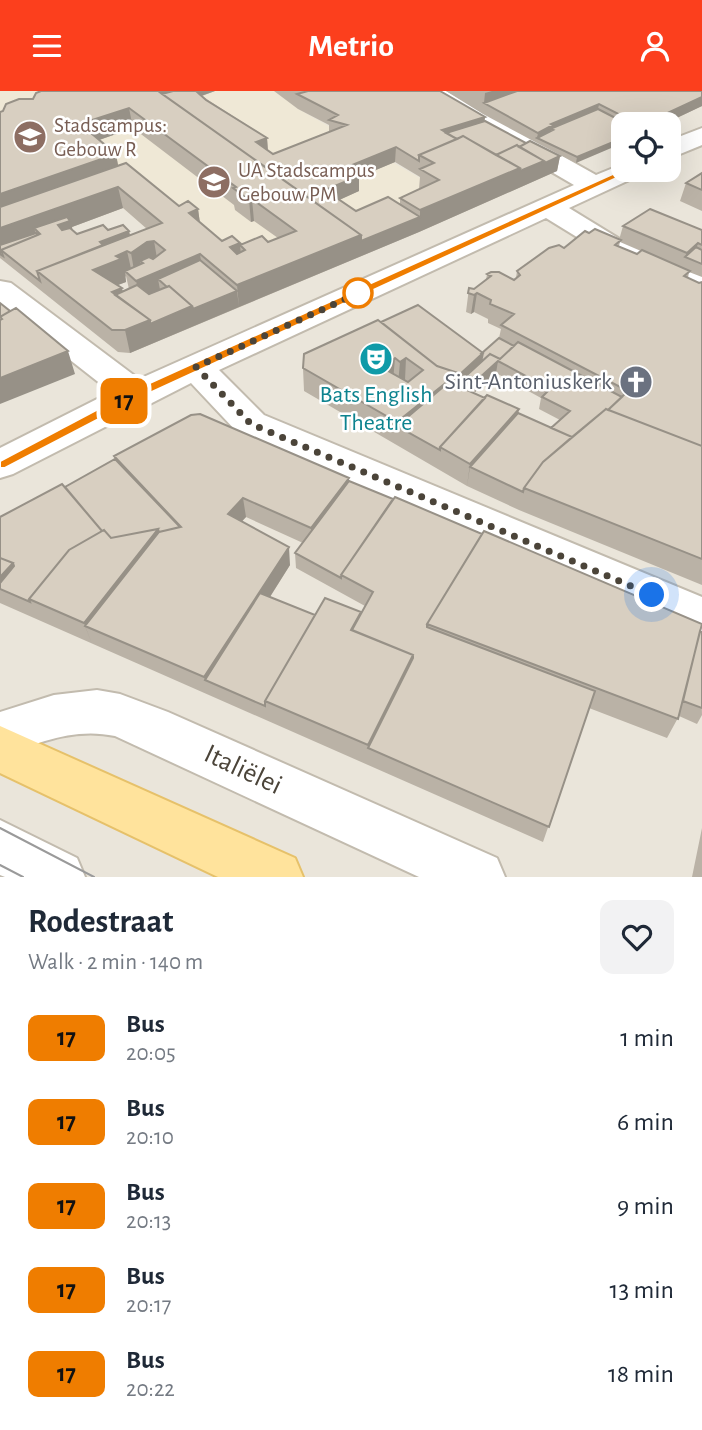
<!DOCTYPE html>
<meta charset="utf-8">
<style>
:root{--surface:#fff;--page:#f2f2f3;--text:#1f2937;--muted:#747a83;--accent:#fc3f1d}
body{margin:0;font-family:"Alegreya Sans",sans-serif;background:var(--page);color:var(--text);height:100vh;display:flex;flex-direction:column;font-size:26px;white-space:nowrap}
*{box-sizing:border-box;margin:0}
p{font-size:23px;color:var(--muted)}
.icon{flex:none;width:38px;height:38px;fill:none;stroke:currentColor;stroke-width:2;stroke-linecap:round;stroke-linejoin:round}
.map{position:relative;height:786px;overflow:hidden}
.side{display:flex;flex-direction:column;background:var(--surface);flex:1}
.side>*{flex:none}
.badge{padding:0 14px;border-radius:10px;font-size:24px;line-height:46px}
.tools{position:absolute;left:611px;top:21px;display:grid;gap:14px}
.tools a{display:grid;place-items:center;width:70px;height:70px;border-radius:14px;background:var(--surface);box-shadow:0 7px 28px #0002;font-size:35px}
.you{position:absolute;width:35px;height:35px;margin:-18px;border:5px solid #fff;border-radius:50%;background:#1a73e8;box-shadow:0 0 0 10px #1a73e833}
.map>.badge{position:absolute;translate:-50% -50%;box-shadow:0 0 0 4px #fff}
.round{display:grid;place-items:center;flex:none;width:74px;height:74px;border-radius:14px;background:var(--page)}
.headline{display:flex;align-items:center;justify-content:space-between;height:119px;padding:0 28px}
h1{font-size:33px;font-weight:700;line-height:52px}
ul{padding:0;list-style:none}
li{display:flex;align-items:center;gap:21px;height:84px;padding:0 28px}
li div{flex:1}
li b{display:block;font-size:26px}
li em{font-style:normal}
li .badge{min-width:77px;font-weight:700;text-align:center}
header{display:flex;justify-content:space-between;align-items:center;height:91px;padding:0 28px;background:var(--accent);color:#fff;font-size:32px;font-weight:700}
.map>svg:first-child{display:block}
.residential{fill:#eae5da;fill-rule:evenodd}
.education{fill:#efe8d6}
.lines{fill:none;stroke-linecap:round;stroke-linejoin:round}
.minor-casing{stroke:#c2bbae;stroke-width:4}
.major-casing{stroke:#e6c16a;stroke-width:4}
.minor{fill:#fff;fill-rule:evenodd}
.major{fill:#ffe39c;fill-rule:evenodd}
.tram{stroke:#9a9a9a;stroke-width:2}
.wall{fill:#bab2a6;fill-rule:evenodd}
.shaded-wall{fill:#979187}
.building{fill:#d8cfc1;stroke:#979187;stroke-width:2;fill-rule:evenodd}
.line{fill:#ef7d00;stroke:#fff;stroke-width:2}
.walk{stroke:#4b4439;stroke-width:7;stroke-dasharray:0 12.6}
.stop-dot{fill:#fff;stroke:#ef7d00;stroke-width:3.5}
.labels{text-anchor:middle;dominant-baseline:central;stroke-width:5;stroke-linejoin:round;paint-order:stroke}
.far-education-label{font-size:21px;fill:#785e54;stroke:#fff;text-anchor:start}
.worship-label{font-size:24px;fill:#5b616d;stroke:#fff;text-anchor:end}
.culture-label{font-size:24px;fill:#0d838f;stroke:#fff}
.near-street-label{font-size:28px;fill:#4b4439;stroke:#fff}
</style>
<header><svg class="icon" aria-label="menu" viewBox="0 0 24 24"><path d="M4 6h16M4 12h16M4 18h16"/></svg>Metrio<svg class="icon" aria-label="person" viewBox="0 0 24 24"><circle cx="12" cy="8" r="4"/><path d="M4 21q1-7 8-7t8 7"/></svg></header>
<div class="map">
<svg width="702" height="786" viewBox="0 0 702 786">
<rect width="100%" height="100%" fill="#f6f3ec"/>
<path class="residential" d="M0,0H702V786H0ZM623,33H668V79H623Z"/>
<path class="education" d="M0,0H275L298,18L473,117L239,216L123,117L0,161Z"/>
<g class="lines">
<defs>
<path id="minor" d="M417,0H446L596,84L623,73V79H642L638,85L569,117L618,147L702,184V204L598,159L546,127L219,279L264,324L702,506V543L238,342L191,292L13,383L0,387V357L111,301L0,214V190L11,192L139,288L574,94L421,5Z
M702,37V54L668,68V50Z
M97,599L120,603L168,621L497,767L505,786H419L115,645C74,636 38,652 0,666V621L54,604Z
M0,729L77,767L85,786H5L0,784Z"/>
<path id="major" d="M0,635L295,767L303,786H218L0,682Z"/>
</defs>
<use href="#minor" class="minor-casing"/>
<use href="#major" class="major-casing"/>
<use href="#minor" class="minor"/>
<use href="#major" class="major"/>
<path class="tram" d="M0,737L94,786
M0,774L23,786"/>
</g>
<path class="wall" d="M41,0H215L202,5L267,47L268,59L273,63L329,41V34L298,18L274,0H440L485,30L526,52L560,65L557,80L419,141L130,262L118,261L0,167V21L33,8ZM133,37L234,114L235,119L251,131L254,130L278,147L268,151L240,153L222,150L200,132L198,118L179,115L118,75L116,63L99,49ZM395,71L420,86L419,98L400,107V113L356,120L339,109L359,100V86ZM123,117L147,138L130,144L129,140L77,143L72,139V136ZM126,185L129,198L123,200L118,194L126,191L125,186Z
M446,0H702V15L664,33H623L576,72L537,52L483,23Z
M702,82V120L680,110L686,92Z
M623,135L702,139V186L689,181L688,187L699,192L702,191V494L519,419L467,395L304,300L303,277L381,231L482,262L499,247L501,238L488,232V228L474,221L471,223L466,221L469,197L474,198L486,189L487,183L514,189L516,187L517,180L564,157L589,142L619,149ZM620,151L641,160L637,163L619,155ZM496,282L541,307L539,318L560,329L551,337L518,322L519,318L485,307L463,297L466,295L475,301Z
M114,365L349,390L700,540L702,624L697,633L679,625L667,647L589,617L543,751L0,512V426L65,396L115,369ZM246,426L303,452L295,462L296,477L365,515L361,524H315L270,506L290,474L242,430Z
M702,737V786H692Z"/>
<path class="shaded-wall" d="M157,0H215L172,15Z
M492,0H533L484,12L485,2Z
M702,6V15L664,33H644Z
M599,13L597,24L537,47L538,42L551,33Z
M129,17L133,37L85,54L80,33Z
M485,26L484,40L453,50L442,39Z
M267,47L268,62L256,51Z
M623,47V52L576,72L577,66Z
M396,56L395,71L359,86V100L326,115L325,99L345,77Z
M116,63L120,85L0,127V103Z
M560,65L557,80L419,141L239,216L237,194L361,144L420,126V119L520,77Z
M118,96L123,117L72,136L73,141L40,143L34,137L38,148L0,161V137Z
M252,108L254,130L251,131L249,109Z
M198,118L201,140L189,122Z
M129,140L131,151L103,162L100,151Z
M154,150L158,173L143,172L140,170L142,180L135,185L131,162L147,151Z
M240,152V155V154L242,174L230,156Z
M698,152L693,168L685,166L687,162Z
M127,160L132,182L125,180L126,191L99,201L58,196L116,165Z
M200,163L203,185L158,188L161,204L141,213L136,190Z
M122,197L126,215L112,201Z
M237,200L239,216L130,262L125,239L150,229Z
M477,202L474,221L471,223L474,204Z
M68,260L75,283L0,313V287Z
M483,262L480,282L467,284L466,295L456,304L397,335V331Z
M395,267L393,290L383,277Z
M406,267L405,289L398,293L400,271Z
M498,270L496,282L475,301L477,289Z
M519,318L514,341L470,376L467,395L470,373Z
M349,387V406L312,456L311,437Z
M243,407L246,426L231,442L228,423Z
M158,438L159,444L85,535L92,553L84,532Z
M289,456L290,474L215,593L205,589L204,586Z
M13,472L22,494L0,498V486Z"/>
<path class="building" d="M41,0H158L361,144L237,194L200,163L136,190L125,180L143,172L140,170L149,166L153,168L165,159L154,150L147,151L131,162L127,160L116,165L121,168L93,179L122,197L112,201L150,229L125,239H112L37,180L162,132L118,96L0,137V116L126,72L179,115L188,110L198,118L189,122L222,150L232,145L240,152L230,156L237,163L245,159L240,154L262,145L268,151L296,140L252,108L249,109L233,97L236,96L129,17L80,33L116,63L0,103V21L3,20L6,13L19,8H33L36,2Z
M173,0H196L206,9L267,47L256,51L273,63L347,34L329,29L338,24L297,3L308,0H440L485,26L442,39L457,48L419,64V70L396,56L345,77L359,85L325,99L356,120L388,106L420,126L361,150V144L162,3Z
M517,0H702V6L644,33H638L599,13L551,33L553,34L538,42L484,12Z
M598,18L627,33H623V47L577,66L537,47L553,39L550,38Z
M485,30L526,52L519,56L517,54L496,64L463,45L457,48L446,42Z
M463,45L520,77L420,119L400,107L439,89L420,78L434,72L419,64Z
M530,50L560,65L543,73L544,70L519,56Z
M517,54L544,70L520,80V77L496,64Z
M702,82V99L686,92Z
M650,118L702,139V154L698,152L687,162L623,135Z
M67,126L70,130L58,134L62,139L70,137L77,143L103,134L108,139L123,134L129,140L100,151L103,154L37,180L40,190L1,159L40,143L34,137Z
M595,138L621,149L615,154L637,163L642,159L690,180L684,185L699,192L702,191V355L608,319L628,300L501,234L514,223L490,213L491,209L477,202L474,204L468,202L469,197L474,198L491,185L487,183L491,181H499L514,189L520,184L517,180L549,157L559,154L564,157L585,140L589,142Z
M36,142L38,144L1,159L3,165L0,163V154Z
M696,156L702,159V173L685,166Z
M200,169L237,200L193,218L192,215L169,195L167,196L158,188Z
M137,194L149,203L169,195L192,215L150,233V229L115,204Z
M0,212L10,220L0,226Z
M418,214L483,262L458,285V282L437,275L381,231Z
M16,217L68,260L0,287V229L2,228L0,226Z
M378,229L437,275L458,282L397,331L303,277L304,263ZM395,267L400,271L406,267L423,279L408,291L383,277Z
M499,247L514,255L500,268L490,263L481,271L483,262H482Z
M518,251L622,306L608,319L606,318L572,346L551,337L570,320L542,306L550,298L498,270L477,289L467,284L490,263L500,268Z
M449,291L485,307L440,356V359L397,335Z
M487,304L519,318L470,373L440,356Z
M606,318L702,355V468L524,397L543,371Z
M518,322L572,346L543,371L524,397L523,401L470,376Z
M200,323L349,387L311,437L243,407L228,423L289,456L204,586L85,535L159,441L181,436L114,365L191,324Z
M115,368L180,436L159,441L158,438L111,447L104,439L102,440L65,396Z
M349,390L393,408L341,484V487L295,462Z
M62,393L102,440L69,459L29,508L30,511L0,498V492L14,475L13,472L0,467V426Z
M395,406L482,443L427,533V536L595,600L549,736L368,657L413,567V564L352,539L373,501L341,484Z
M158,438L84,532L29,508L69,459L104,439L111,447Z
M484,440L702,533L678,628L427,533Z
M0,467L13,472L0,486Z
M260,502L315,524L265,610V615L205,589Z
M325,507L361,521L351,539L413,564L368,654L265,610Z
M700,540L702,541V617L683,610Z"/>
<path class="line" d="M626,77L634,79L141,306L5,377H0V370L132,300Z"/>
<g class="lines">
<path class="walk" d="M358,202L363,200L196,276L251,333L652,504"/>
</g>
<defs>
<symbol id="university-disc" viewBox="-11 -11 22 22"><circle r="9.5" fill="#8d6e63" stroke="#fff"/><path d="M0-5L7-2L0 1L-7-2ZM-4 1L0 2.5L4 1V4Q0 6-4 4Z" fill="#fff"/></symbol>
<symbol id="theatre-disc" viewBox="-11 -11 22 22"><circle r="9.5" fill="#0f9aa8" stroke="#fff"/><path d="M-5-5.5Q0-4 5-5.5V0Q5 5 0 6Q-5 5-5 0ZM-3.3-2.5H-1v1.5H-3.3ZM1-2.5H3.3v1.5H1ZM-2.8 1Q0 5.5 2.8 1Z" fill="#fff"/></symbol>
<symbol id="church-disc" viewBox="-11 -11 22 22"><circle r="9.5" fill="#6b7280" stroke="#fff"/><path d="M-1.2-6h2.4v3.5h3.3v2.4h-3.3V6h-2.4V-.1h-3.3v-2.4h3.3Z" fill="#fff"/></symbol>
</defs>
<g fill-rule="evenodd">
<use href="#university-disc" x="11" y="27" width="38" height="38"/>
<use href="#university-disc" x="195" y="72" width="38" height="38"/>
<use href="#theatre-disc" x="357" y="249" width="38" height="38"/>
<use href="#church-disc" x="617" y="272" width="38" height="38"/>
</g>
<circle class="stop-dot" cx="358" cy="202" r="14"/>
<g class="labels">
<g class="far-education-label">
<text x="54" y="34">Stadscampus:<tspan x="54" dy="24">Gebouw R</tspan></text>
<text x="238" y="79">UA Stadscampus<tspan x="238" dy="24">Gebouw PM</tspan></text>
</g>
<g class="worship-label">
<text x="612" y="291">Sint-Antoniuskerk</text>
</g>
<g class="culture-label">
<text x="376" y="304">Bats English<tspan x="376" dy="28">Theatre</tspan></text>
</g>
<g class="near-street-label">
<text transform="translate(243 679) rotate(25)">Italiëlei</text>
</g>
</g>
</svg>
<div class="tools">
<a><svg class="icon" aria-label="locate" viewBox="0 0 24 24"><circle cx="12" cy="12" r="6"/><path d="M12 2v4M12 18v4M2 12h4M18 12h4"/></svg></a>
</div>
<div class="you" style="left:652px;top:504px"></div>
<b class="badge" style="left:124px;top:310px;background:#ef7d00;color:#111">17</b>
</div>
<section class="side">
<div class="headline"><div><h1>Rodestraat</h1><p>Walk · 2 min · 140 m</p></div><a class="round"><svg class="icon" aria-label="heart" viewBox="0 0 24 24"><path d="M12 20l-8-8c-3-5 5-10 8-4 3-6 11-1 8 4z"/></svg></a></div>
<ul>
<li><span class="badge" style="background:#ef7d00;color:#111">17</span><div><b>Bus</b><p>20:05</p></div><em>1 min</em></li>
<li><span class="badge" style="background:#ef7d00;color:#111">17</span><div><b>Bus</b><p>20:10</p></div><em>6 min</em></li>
<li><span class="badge" style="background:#ef7d00;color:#111">17</span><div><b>Bus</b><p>20:13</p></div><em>9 min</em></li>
<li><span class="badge" style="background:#ef7d00;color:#111">17</span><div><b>Bus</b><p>20:17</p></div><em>13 min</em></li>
<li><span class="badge" style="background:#ef7d00;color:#111">17</span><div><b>Bus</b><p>20:22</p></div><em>18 min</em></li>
</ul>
</section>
